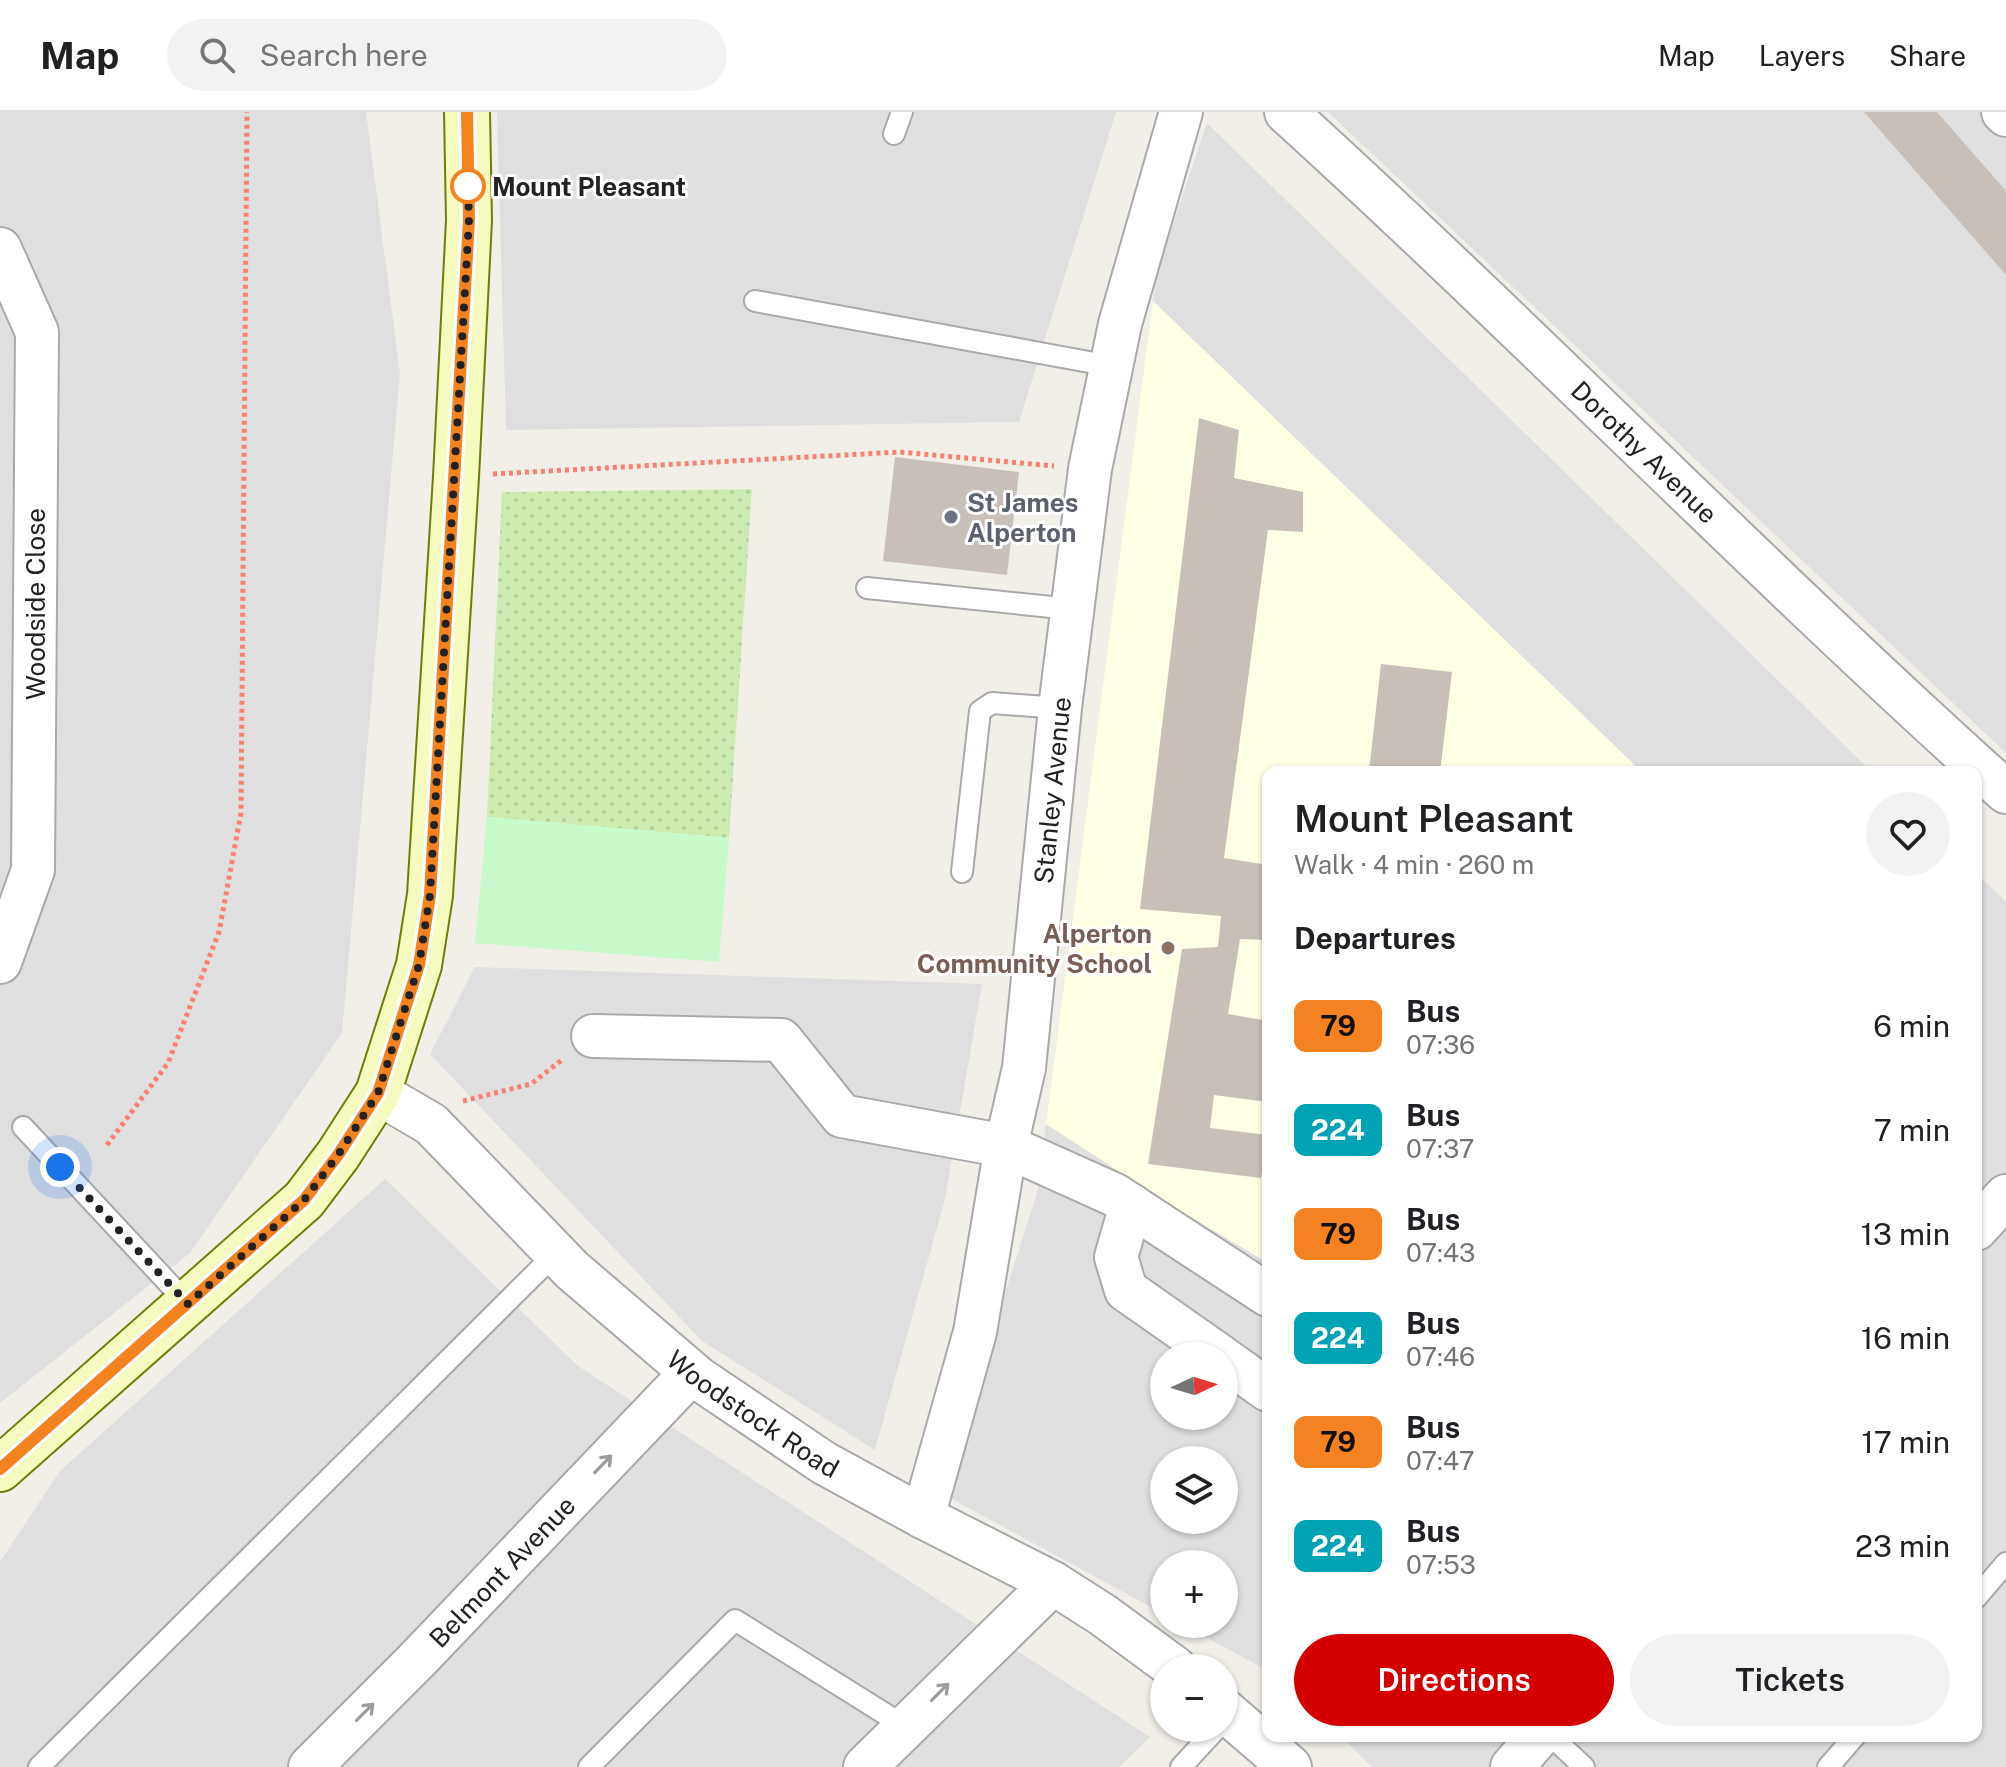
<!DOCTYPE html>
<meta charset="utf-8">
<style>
:root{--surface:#fff;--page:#f2f2f2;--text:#202124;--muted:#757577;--line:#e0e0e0;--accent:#d40000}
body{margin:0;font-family:"Public Sans",sans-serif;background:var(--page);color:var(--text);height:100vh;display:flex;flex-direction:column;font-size:30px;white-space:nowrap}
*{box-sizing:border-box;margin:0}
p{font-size:26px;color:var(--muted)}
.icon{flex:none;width:44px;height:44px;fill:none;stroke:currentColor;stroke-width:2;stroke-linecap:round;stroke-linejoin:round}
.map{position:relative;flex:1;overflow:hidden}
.side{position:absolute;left:1262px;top:654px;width:720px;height:976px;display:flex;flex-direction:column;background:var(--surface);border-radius:16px;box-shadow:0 2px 6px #0004}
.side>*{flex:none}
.badge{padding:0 16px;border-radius:12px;font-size:28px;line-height:52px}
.needle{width:52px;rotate:86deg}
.fabs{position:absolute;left:1150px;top:1230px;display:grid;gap:16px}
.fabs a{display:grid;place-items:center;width:88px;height:88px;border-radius:50%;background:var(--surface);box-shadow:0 2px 6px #0004;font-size:40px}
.you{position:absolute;width:40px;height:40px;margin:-20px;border:6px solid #fff;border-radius:50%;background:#1a73e8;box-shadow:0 0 0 12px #1a73e833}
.map>.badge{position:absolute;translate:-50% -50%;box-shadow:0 0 0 4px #fff}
h2{padding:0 32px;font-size:30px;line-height:72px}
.round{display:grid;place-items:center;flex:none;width:84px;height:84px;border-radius:42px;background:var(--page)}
.summary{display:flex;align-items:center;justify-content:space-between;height:136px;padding:0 32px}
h1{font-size:38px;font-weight:600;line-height:60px}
.cta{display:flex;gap:16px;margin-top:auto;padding:16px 32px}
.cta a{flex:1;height:92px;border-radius:48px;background:var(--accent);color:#fff;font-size:32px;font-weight:600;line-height:92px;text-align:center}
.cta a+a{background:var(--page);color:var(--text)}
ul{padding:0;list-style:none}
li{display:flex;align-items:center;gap:24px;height:104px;padding:0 32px}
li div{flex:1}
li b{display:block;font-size:30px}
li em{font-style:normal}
li .badge{min-width:88px;font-weight:700;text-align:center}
header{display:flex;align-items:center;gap:48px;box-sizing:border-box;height:112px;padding:0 40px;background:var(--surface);border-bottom:2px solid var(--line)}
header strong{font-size:38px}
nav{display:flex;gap:44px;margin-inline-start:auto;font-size:28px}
.search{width:560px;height:72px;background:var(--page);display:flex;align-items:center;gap:20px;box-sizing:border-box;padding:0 28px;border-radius:44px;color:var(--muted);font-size:30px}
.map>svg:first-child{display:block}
.residential{fill:#e0dfdf;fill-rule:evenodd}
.education{fill:#ffffe5}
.grass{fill:url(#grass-dots)}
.park{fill:#c8facc}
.building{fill:#c7bfb8}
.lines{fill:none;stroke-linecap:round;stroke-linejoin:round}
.lane-casing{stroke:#a9a9a9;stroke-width:24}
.street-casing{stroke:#a9a9a9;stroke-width:46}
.secondary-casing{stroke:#707d05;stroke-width:48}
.path{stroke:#fa8072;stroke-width:5;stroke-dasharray:4 4;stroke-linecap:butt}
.lane{stroke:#fff;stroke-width:20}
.street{stroke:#fff;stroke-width:42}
.secondary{stroke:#f7fabf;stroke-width:44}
.oneway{stroke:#9c9c9c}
.line-casing{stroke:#fff;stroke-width:18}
.line{stroke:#f58220;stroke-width:12}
.walk{stroke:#222;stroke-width:8;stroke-dasharray:0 14.4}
.stop-dot{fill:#fff;stroke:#f58220;stroke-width:4}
.worship-dot{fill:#6b7280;stroke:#fff;stroke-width:3}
.education-dot{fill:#8d6e63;stroke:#fff;stroke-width:3}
.labels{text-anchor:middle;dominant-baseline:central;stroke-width:6;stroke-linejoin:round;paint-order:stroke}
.stop-label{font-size:26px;font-weight:bold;fill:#222;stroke:#fff;text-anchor:start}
.street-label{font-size:26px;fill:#222;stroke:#fff}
.worship-label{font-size:26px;font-weight:bold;fill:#5b616d;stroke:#fff;text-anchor:start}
.education-label{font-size:26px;font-weight:bold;fill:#785e54;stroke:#fff;text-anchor:end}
</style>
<header>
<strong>Map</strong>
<div class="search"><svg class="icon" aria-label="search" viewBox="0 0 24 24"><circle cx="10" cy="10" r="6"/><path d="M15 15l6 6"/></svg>Search here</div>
<nav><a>Map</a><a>Layers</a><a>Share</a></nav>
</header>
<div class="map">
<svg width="2006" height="1655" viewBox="0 0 2006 1655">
<defs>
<pattern id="grass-dots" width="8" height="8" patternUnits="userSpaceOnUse" patternTransform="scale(2)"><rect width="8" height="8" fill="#cdebb0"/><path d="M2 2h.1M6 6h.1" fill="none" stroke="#b0c997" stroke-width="1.8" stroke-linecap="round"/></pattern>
</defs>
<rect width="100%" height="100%" fill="#f2efe9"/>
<path class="residential" d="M0,0H366L400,262L342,921L190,1141L0,1291Z
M497,0H1116L1019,310L506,318Z
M1328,0H2006V641Z
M1207,11L1872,660H1268V1559L1182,1512H1224V1452H1164V1502L941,1381L1037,1081L1157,160ZM1164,1244H1224V1304H1164ZM1164,1348H1224V1408H1164Z
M1976,761L2006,790V1655H1372L1340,1624H1976Z
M475,855L982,872L945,1087L875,1338L702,1229L430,942Z
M385,1067L578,1254L1150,1625L1119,1655H0V1450L60,1359Z"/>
<path class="education" d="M1153,189L1642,660H1268V1151L1169,1092L1046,1012Z"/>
<path class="grass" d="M752,377L729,726L487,705L502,380Z"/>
<path class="park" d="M487,705L729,726L719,850L475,831Z"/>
<path class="building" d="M1864,0H1937L1965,32L2006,79V163Z
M1199,306L1239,318L1234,366L1303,380V420L1268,418L1224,746L1268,753V828L1240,827L1228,902L1268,909V990L1214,983L1210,1016L1268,1023L1261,1066L1148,1052L1182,837L1218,835L1221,804L1140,797Z
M895,345L1019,360L1007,463L883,449Z
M1381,552L1452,560L1440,660H1369Z"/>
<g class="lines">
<defs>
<path id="lane" d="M894,22L902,0
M755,189L1111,254
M867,476L1071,497
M962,760L980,599L992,591L1060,596
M23,1015L188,1192
M1976,1486L2006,1451
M1551,1624L1584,1655
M39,1655L556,1141
M589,1655L735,1508L906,1615
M1181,1655L1217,1616
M1828,1655L1855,1624"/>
<g id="street">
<path id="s1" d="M1286,0C1530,222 1760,459 2006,680"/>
<path d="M2003,0L2006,3"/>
<path d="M0,137L37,220L33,758L0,850"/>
<path d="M593,924L781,928L842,1004L1006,1034L1115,1083L1268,1183"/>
<path id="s2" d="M378,981L431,1012L572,1158L698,1266L824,1351L923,1405L1053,1471L1103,1503L1175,1556"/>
<path d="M1131,1093L1116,1145L1126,1178L1220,1244"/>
<path d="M1976,1117L2006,1084"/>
<path d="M1224,1247L1268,1278"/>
<path id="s3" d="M923,1405L975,1220L1006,1034L1024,956L1060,596L1090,357L1120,212L1181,0"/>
<path d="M1224,1598L1290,1655"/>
<path id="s4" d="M310,1655L417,1548L691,1261"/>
<path d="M865,1655L1053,1471"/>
<path d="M1512,1655L1539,1624"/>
</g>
<path id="secondary" d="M0,1357L304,1088L338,1043L378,981L419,853L430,783L456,365L469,108L467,0"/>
</defs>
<use href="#lane" class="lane-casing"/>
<use href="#street" class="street-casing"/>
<use href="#secondary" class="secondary-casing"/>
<path class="path" d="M493,362L900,340L1054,354
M463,989L531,972L563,947
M107,1033L168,951L219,820L241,701L247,0"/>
<use href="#lane" class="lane"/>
<use href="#street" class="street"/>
<use href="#secondary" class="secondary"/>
</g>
<defs><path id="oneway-shaft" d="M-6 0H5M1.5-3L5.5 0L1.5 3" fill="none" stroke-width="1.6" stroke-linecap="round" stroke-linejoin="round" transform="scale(2)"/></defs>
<g class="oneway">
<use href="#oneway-shaft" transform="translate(603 1352) rotate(-46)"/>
<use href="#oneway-shaft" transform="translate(940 1580) rotate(-45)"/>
<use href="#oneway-shaft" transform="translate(365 1600) rotate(-45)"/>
</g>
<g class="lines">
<defs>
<path id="line" d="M0,1357L304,1088L338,1043L378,981L419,853L430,783L469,108L467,0"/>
</defs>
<use href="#line" class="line-casing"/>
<use href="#line" class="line"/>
<path class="walk" d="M60,1055L188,1192L304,1088L338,1043L378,981L419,853L430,783L469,108L468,74"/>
</g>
<circle class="stop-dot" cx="468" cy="74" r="16"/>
<circle class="worship-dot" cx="951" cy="405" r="8"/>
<circle class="education-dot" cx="1168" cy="836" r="8"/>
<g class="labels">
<g class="stop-label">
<text x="492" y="74">Mount Pleasant</text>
</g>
<g class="street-label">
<text stroke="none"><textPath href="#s1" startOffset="494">Dorothy Avenue</textPath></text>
<text transform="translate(35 492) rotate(-90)">Woodside Close</text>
<text stroke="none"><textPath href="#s3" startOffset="740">Stanley Avenue</textPath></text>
<text stroke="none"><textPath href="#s2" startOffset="496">Woodstock Road</textPath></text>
<text stroke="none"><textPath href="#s4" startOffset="274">Belmont Avenue</textPath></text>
</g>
<g class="worship-label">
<text x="967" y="390">St James<tspan x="967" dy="30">Alperton</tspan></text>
</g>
<g class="education-label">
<text x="1152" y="821">Alperton<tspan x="1152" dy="30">Community School</tspan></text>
</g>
</g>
</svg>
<div class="fabs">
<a><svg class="needle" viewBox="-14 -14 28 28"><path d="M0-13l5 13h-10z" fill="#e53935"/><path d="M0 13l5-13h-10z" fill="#757577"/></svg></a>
<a><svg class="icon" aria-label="layers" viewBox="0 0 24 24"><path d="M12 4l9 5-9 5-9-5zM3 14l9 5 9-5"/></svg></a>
<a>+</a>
<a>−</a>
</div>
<div class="you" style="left:60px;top:1055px"></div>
<section class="side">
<div class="summary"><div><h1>Mount Pleasant</h1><p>Walk · 4 min · 260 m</p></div><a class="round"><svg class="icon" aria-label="heart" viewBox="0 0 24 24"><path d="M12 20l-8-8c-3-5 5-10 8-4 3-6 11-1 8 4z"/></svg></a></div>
<h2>Departures</h2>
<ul>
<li><span class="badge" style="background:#f58220;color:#111">79</span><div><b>Bus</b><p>07:36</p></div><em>6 min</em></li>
<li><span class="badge" style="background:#00a3b4;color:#fff">224</span><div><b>Bus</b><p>07:37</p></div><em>7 min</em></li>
<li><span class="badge" style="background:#f58220;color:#111">79</span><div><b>Bus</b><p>07:43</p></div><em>13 min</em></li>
<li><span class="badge" style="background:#00a3b4;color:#fff">224</span><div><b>Bus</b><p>07:46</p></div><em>16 min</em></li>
<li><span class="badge" style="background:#f58220;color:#111">79</span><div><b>Bus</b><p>07:47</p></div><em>17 min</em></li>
<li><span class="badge" style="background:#00a3b4;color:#fff">224</span><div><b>Bus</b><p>07:53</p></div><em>23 min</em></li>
</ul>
<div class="cta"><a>Directions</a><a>Tickets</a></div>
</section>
</div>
